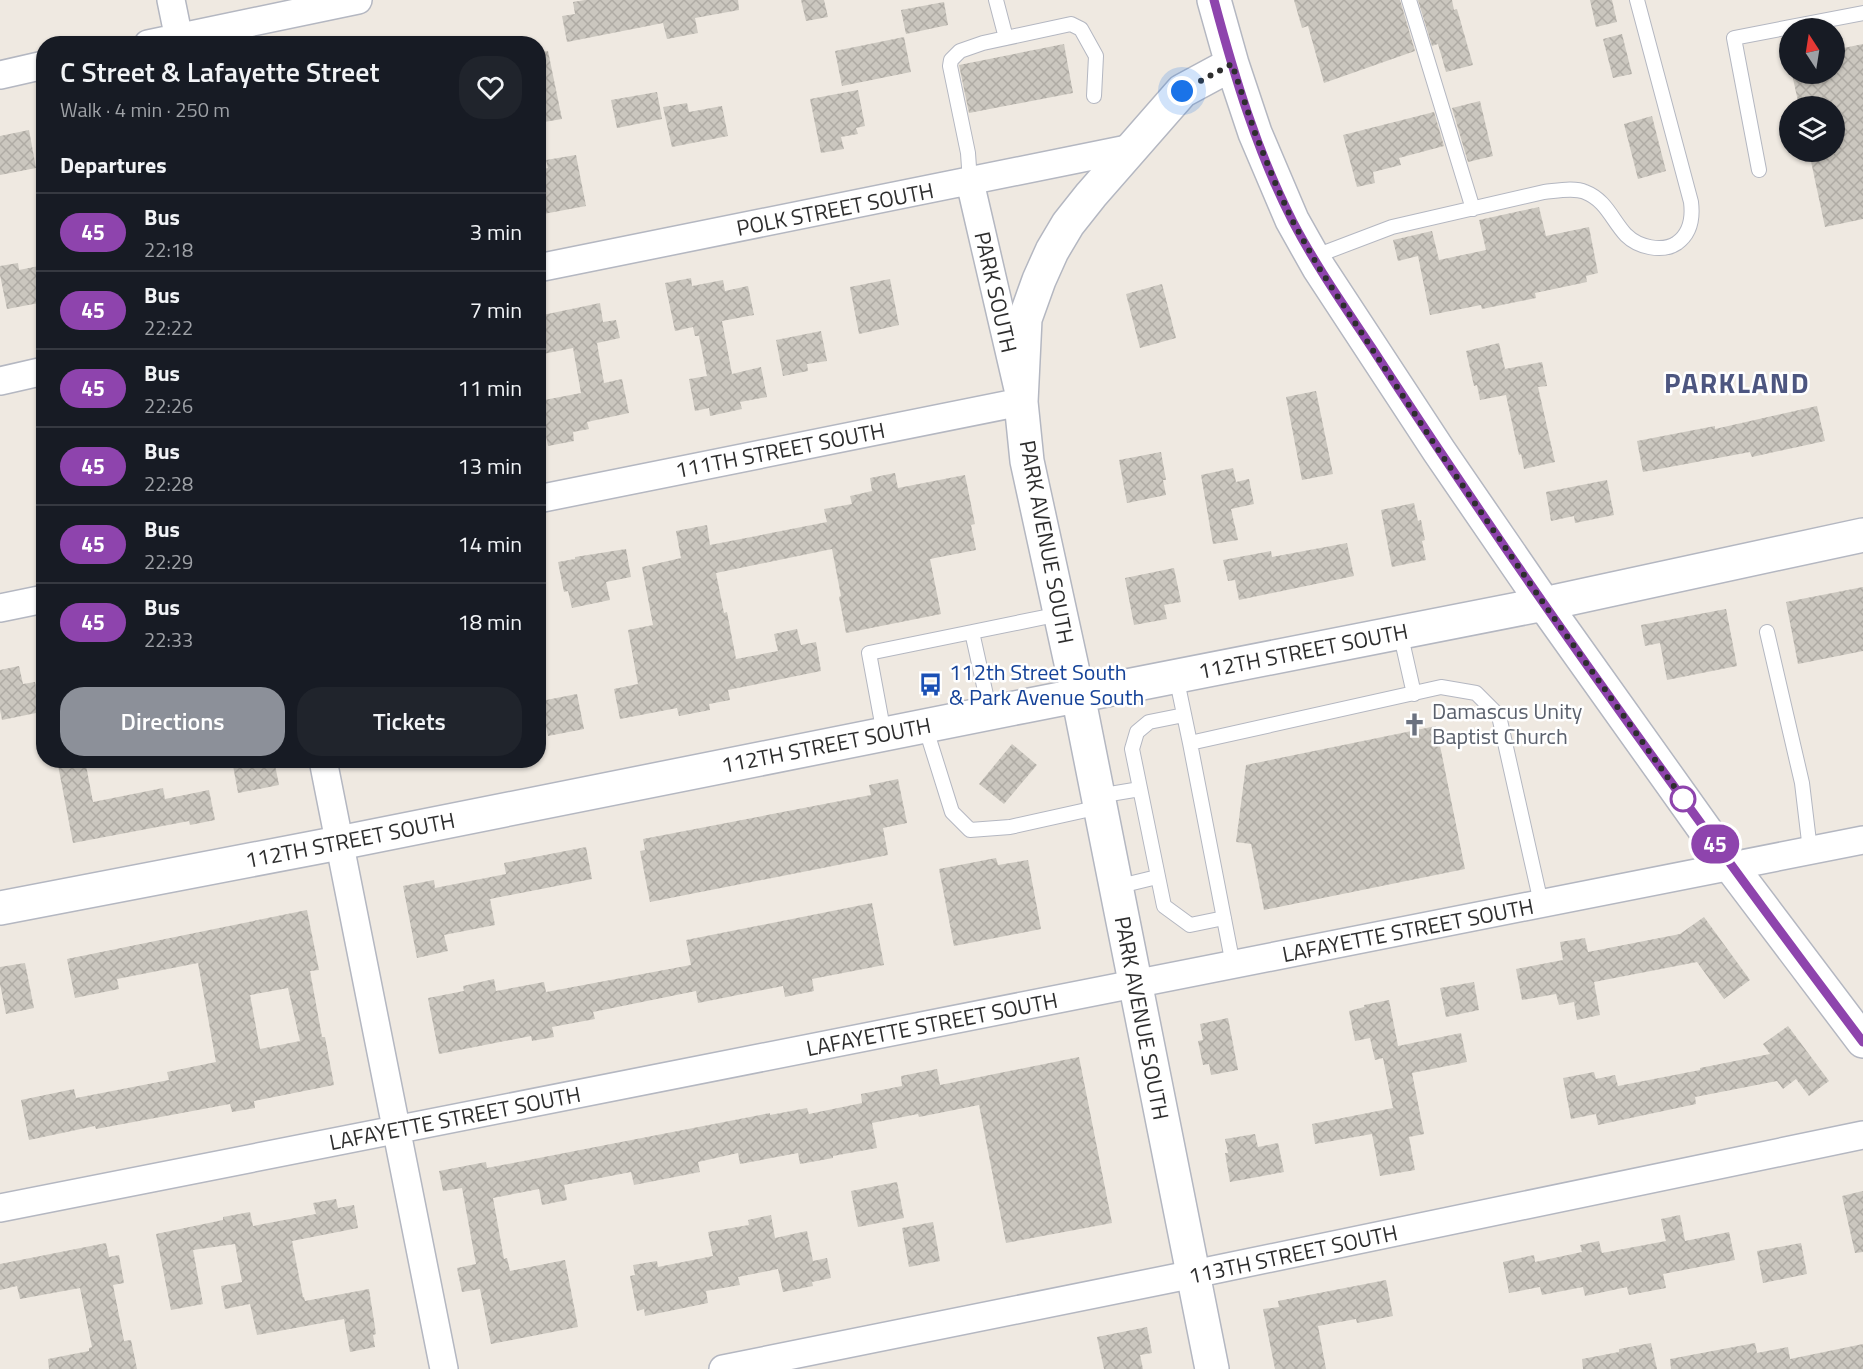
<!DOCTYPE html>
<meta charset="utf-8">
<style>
:root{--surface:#171b24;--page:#20242c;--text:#f1f3f6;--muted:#9ea1a6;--line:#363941;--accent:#8c9099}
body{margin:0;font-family:"Titillium Web",sans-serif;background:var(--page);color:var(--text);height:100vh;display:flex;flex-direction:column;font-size:22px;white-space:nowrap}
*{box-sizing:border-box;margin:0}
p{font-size:20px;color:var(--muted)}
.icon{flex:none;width:33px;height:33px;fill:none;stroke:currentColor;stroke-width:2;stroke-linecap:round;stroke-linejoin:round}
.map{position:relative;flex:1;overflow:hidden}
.drawer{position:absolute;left:36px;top:36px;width:510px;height:732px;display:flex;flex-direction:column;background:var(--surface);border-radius:24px;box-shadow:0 2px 4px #0004}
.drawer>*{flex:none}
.badge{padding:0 12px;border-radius:20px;font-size:21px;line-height:39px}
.needle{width:39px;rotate:348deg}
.controls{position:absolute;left:1779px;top:18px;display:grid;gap:12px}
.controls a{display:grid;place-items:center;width:66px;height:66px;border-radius:50%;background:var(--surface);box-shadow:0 2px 4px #0004;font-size:30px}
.you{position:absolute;width:30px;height:30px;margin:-15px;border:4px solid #fff;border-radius:50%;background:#1a73e8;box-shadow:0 0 0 9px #1a73e833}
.map>.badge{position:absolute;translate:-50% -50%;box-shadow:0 0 0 3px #fff}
h2{padding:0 24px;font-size:22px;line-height:54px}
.round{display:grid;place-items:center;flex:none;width:63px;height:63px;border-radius:24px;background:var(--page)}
.overview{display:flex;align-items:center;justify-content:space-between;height:102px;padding:0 24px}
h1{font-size:28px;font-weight:600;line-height:45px}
.cta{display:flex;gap:12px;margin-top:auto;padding:12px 24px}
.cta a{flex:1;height:69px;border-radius:24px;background:var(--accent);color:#fff;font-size:24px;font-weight:600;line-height:69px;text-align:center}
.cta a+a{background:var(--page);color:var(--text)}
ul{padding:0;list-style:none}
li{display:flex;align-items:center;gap:18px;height:78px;padding:0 24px;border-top:2px solid var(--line)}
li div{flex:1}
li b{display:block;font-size:22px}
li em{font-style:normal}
li .badge{min-width:66px;font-weight:700;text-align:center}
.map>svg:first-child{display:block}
.building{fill:url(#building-cross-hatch);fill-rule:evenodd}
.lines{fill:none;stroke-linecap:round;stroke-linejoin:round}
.lane-casing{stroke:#b4b7c1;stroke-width:16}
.street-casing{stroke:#b4b7c1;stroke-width:30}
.secondary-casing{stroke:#b4b7c1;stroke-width:36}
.lane{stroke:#fff;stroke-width:14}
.street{stroke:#fff;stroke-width:27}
.secondary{stroke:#fff;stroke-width:33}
.line-casing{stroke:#fff;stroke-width:14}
.line{stroke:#8e44ad;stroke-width:9}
.walk{stroke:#2e2e2e;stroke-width:6;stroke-dasharray:0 10.8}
.stop-dot{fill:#fff;stroke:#8e44ad;stroke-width:3}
.labels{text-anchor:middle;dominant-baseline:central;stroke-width:5;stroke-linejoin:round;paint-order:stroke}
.street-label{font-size:22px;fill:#2e2e2e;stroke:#fff}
.transit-label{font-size:22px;fill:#164399;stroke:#fff;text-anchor:start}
.worship-label{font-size:22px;fill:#5b616d;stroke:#fff;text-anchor:start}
.district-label{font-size:28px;font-weight:bold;letter-spacing:1.5px;fill:#4d5680;stroke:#fff}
</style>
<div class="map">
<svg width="1863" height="1369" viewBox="0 0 1863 1369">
<defs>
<pattern id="building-cross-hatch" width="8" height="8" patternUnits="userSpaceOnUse" patternTransform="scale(1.5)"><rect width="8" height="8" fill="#cbc7bf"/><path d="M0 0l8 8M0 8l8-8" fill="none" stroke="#afaba4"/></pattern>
</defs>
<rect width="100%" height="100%" fill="#efe9e1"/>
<path class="building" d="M585,0H738L739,10L695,18L698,33L667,39L663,23L567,42L562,16L575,14L573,2Z
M801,0H824L828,17L806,21Z
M1294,0H1400L1415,51L1324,83L1308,26L1302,28Z
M1418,0H1452L1454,10L1457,9L1473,65L1446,72L1438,44L1432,46Z
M1590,0H1612L1617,22L1596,27Z
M944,2L948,25L906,34L901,10Z
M1622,34L1632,74L1613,78L1603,39Z
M904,37L911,72L842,86L835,51Z
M1064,44L1073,93L969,113L959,65Z
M1863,44V219L1825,227L1809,152H1834V106H1799L1792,74H1834V50Z
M548,51L562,119L538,123V52Z
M858,90L865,126L856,128L858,134L841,137L844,149L821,153L810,99Z
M657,92L662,119L617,128L611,100Z
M1480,101L1493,156L1468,162L1452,108Z
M687,103L689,112L722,106L728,136L672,147L663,107Z
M1434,112L1444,146L1399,158L1401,165L1373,172L1375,183L1357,187L1343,135Z
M1652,116L1666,171L1638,179L1624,124Z
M29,130L36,168L0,175V136Z
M576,155L586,206L538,215V170L548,168L546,160Z
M1539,207L1546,236L1589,227L1598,273L1586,276L1587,282L1535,293L1536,298L1482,309L1481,305L1430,315L1418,256L1398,261L1393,240L1432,231L1439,260L1486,250L1479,220Z
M18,263L19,270L44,265V297L38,298L39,303L7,309L0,275V266Z
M691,278L692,286L723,280L725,291L748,286L754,315L722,321L732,374L761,367L767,397L740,402L742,409L710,416L709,408L695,411L689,379L707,376L699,336H695L693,327L675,331L665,283Z
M890,279L899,325L859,334L850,287Z
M1162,284L1176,338L1140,348L1126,294Z
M600,303L603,322L616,320L620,338L597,343L604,383L622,379L629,413L587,422L589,429L573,432L574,441L548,446L539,401L581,393L573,348L538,355V316Z
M821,331L827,361L807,364L808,371L783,376L776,340Z
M1499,343L1505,369L1542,362L1547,386L1538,387L1555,462L1524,469L1521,454L1519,455L1506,395L1480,400L1477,385L1474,386L1466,351Z
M1316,391L1333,474L1302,480L1286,397Z
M1817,406L1825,441L1752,457L1750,452L1643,472L1637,441L1715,426V429Z
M1161,452L1166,480H1163L1166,495L1127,503L1119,460Z
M1233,468L1236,482L1249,479L1254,504L1231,509L1238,540L1213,544L1201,475Z
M895,473L898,488L965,475L975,524L971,525L976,550L930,559L941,614L846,633L839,597L841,596L832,549L716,573L724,613L727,612L736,659L778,651L774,634L797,629L801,645L816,642L821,671L728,690L730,700L709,704L710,710L679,716L677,708L620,719L614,689L638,684L628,630L653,625L642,567L681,558L676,531L707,525L710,545L827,522L824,509L852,504L850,496L872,491L870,478Z
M1607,480L1614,515L1575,523L1574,516L1551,521L1546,492Z
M1414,503L1418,521L1421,520L1425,540L1422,541L1426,560L1392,567L1381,510Z
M1347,543L1354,576L1239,600L1235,580L1228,581L1223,560L1271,551L1272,557Z
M626,549L631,577L606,582L610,600L572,608L568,591L564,592L558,562L575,559V557Z
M1174,568L1181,602L1164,605L1167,619L1134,625L1125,578Z
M1863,587V651L1798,664L1786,602Z
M1726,609L1737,666L1667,680L1660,643L1645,646L1641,625Z
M19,666L23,684L35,682L41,712L2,720L0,710V670Z
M577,694L584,729L548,736L541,701Z
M1436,726L1465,869L1264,910L1251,844L1236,842L1246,765Z
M1012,744L1037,765L1004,804L979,784Z
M57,760H85L93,802L163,788L165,799L209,790L215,820L190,825L189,821L73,843Z
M232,760H274L279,785L238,793Z
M898,779L907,823L883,828L888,855L650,902L640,851L645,850L643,839L871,795L869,785Z
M586,847L592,879L490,899L495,925L444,935L448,951L417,958L403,886L434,880L435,888L506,874L504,863Z
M996,858L998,865L1028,860L1041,929L954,946L939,869Z
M872,903L884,965L812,979L814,991L785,997L783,986L698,1003L696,991L593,1012L595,1019L552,1027L554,1037L532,1041L531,1036L439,1054L428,998L464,991L463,986L494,979L496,991L544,982L546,992L691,965L686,940Z
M307,910L319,970L310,971L322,1037H325L334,1085L254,1101L255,1108L232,1112L230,1104L96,1129L95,1126L29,1140L21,1100L74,1089L76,1098L169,1080L167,1072L216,1062L198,963L117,979L119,989L75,998L67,959ZM288,988L300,1041L260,1049L250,995Z
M1704,917L1750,980L1724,999L1697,962L1594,982L1600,1015L1577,1020L1574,1002L1559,1005L1556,994L1522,1000L1516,969L1563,960L1560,942L1585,938L1588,952L1680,934Z
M25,963L34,1008L6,1014L0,984V967Z
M1474,982L1479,1010L1446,1017L1440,988Z
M1389,1000L1398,1046L1461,1033L1467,1062L1412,1073L1424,1134L1409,1137L1415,1170L1380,1176L1372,1134L1315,1144L1312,1124L1393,1108L1383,1058L1375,1060L1370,1038L1355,1041L1349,1011L1364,1007V1005Z
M1228,1018L1238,1070L1211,1075L1209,1064L1203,1065L1198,1041L1203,1040L1200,1024Z
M1788,1026L1829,1081L1809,1096L1796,1079L1783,1089L1777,1081L1695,1097L1696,1104L1598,1125L1596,1114L1571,1119L1563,1078L1594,1072L1596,1079L1615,1075L1618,1086L1700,1070V1068L1770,1054L1763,1044Z
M1079,1057L1112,1223L1006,1243L979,1105L919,1117L918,1114L872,1123L877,1148L833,1156V1158L800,1164L798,1153L740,1164L738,1153L698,1162L700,1172L634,1185L631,1172L564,1185L567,1200L542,1205L539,1189L493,1198L504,1259L507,1258L510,1271L565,1260L578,1327L491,1344L480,1289L462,1292L457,1268L476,1264L462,1188L443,1191L439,1171L486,1162L487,1168L770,1113V1115L807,1108L809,1114L862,1103L861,1094L902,1086L901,1076L937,1069L940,1085Z
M1255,1134L1258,1147L1278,1143L1284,1172L1230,1182L1225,1153H1228L1225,1139Z
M897,1182L904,1218L858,1227L851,1191Z
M1863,1191V1252L1855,1253L1842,1196Z
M336,1199L338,1208L354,1205L358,1228L292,1241L303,1297H304L305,1301L369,1289L376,1334L373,1335L375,1347L350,1352L344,1319L257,1335L250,1304L225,1309L221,1286L242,1282L235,1244L193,1250L203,1304L171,1310L156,1234L223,1220V1217L250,1212L253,1226L316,1214L313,1203Z
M771,1215L775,1238L807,1231L813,1261L827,1258L831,1278L812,1282L813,1286L783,1292L778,1269L738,1277L740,1285L706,1291L708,1303L645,1316L644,1309L637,1311L630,1276L635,1275L633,1265L657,1261L658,1267L713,1256L708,1232L749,1225L748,1220Z
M1680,1215L1685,1241L1729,1232L1735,1260L1663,1274L1666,1288L1629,1295L1627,1287L1585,1296L1583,1287L1542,1295L1540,1287L1509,1293L1503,1262L1534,1255L1535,1262L1582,1252L1580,1245L1599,1241L1602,1253L1666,1241L1661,1219Z
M933,1222L940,1261L909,1267L902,1228Z
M106,1243L109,1257L119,1255L124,1283L113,1285L124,1341L131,1340L137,1369H49L48,1359L89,1351V1348L92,1347L80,1288L20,1299L17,1286L0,1290V1264Z
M1801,1243L1807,1274L1763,1283L1757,1251Z
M1386,1280L1393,1316L1357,1323L1356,1319L1318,1326L1326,1369H1275L1263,1309L1279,1307L1278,1301Z
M1147,1327L1152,1353L1140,1355L1143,1369H1104L1097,1337Z
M1651,1343L1657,1369H1583L1582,1359L1619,1352V1349Z
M1755,1343L1757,1353L1788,1347L1790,1359L1863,1344V1369H1671L1670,1359Z"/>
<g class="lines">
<defs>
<path id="lane" d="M996,0L1006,38
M1409,0L1473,209
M1759,170L1734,38L1863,13
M970,182L968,153L950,66L951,60L960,51L983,43L1071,24L1081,29L1096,56L1094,96
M1313,257L1392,227L1544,192C1556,191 1574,187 1585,192C1606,200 1612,220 1626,235C1638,247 1662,253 1677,243C1691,233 1693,218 1691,202L1637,0
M972,632L1060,614
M1400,632L1414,694
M1767,632L1802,783L1810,850
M1176,676L1190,743L1441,687L1476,693L1499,716L1541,903
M1184,715L1149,722L1137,732L1132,749L1164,906L1190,925L1224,918
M925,726L952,812L970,830L1010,827L1100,807
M884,734L869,653L972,632L990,713
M1190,743L1233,965
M1098,796L1140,789
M1116,887L1157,877"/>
<path id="street" d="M171,0L180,44
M148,44L358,0
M0,75L44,65
M538,268L1132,148
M0,381L44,371
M538,499L1021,402L970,182
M0,608L44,599
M323,760L444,1369
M0,1208L1863,840
M723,1369L1194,1274L1863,1135"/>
<path id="secondary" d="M1214,0L1232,64L1255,133L1292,220L1319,268L1439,451L1544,604L1730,865L1863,1041
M0,908L339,843L1025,706L1544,604L1863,535
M1212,1369L1078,695L1027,461L1021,402L1025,319L1039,280L1052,251L1068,224L1091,195L1182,91L1232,64"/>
</defs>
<use href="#lane" class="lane-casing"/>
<use href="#street" class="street-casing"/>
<use href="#secondary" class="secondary-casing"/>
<use href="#lane" class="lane"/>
<use href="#street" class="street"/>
<use href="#secondary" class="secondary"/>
</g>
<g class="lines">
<defs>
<path id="line" d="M1214,0C1234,75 1257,152 1293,222C1316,266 1345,307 1372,348C1416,416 1461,483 1506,549C1621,716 1741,880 1863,1042"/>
</defs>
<use href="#line" class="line-casing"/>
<use href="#line" class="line"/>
<path class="walk" d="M1182,91L1232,64L1255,133L1276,185L1292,220L1319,268L1439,451L1544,604L1683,799"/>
</g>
<defs>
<symbol id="bus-bare" viewBox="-9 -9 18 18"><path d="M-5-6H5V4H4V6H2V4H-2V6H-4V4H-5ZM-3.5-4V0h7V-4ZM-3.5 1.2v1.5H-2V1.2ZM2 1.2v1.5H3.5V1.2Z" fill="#1a4fb4" stroke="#fff" stroke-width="2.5" paint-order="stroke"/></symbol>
<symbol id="church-bare" viewBox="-9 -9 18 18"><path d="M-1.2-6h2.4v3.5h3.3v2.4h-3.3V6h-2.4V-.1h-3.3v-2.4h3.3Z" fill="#6b7280" stroke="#fff" stroke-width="2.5" paint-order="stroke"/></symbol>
</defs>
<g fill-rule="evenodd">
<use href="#bus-bare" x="914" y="668" width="33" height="33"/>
<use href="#church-bare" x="1398" y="708" width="33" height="33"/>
</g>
<circle class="stop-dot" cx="1683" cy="799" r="12"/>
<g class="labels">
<g class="street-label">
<text transform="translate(835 209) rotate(-11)">POLK STREET SOUTH</text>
<text transform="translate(996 292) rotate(77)">PARK SOUTH</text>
<text transform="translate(780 450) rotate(-11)">111TH STREET SOUTH</text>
<text transform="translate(1047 542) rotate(79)">PARK AVENUE SOUTH</text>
<text transform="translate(1303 651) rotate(-11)">112TH STREET SOUTH</text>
<text transform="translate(826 745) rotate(-11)">112TH STREET SOUTH</text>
<text transform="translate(350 840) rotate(-11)">112TH STREET SOUTH</text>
<text transform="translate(1408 930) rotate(-11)">LAFAYETTE STREET SOUTH</text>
<text transform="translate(1142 1018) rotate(79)">PARK AVENUE SOUTH</text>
<text transform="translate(932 1024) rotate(-11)">LAFAYETTE STREET SOUTH</text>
<text transform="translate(455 1118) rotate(-11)">LAFAYETTE STREET SOUTH</text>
<text transform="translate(1293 1254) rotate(-12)">113TH STREET SOUTH</text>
</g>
<g class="transit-label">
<text x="949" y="672">112th Street South<tspan x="949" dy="25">&amp; Park Avenue South</tspan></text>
</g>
<g class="worship-label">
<text x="1432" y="711">Damascus Unity<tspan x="1432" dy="25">Baptist Church</tspan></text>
</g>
<g class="district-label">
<text x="1737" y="382">PARKLAND</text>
</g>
</g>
</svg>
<div class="controls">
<a><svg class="needle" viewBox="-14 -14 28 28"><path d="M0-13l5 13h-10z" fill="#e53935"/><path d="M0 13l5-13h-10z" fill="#9ea1a6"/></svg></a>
<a><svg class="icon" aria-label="layers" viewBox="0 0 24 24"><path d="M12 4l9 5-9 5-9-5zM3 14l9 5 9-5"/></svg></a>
</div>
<div class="you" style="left:1182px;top:91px"></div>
<b class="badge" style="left:1715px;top:844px;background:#8e44ad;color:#fff">45</b>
<section class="drawer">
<div class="overview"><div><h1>C Street &amp; Lafayette Street</h1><p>Walk · 4 min · 250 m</p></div><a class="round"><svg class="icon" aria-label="heart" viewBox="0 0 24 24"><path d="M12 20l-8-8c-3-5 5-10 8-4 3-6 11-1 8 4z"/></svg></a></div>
<h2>Departures</h2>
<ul>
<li><span class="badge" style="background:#8e44ad;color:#fff">45</span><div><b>Bus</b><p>22:18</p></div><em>3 min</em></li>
<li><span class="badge" style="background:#8e44ad;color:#fff">45</span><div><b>Bus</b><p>22:22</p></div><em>7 min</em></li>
<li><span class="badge" style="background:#8e44ad;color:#fff">45</span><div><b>Bus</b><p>22:26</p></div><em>11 min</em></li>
<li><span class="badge" style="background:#8e44ad;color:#fff">45</span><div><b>Bus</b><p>22:28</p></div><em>13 min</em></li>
<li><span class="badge" style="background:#8e44ad;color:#fff">45</span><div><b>Bus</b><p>22:29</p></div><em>14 min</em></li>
<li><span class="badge" style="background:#8e44ad;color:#fff">45</span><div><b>Bus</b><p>22:33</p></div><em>18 min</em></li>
</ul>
<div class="cta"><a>Directions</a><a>Tickets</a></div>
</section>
</div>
